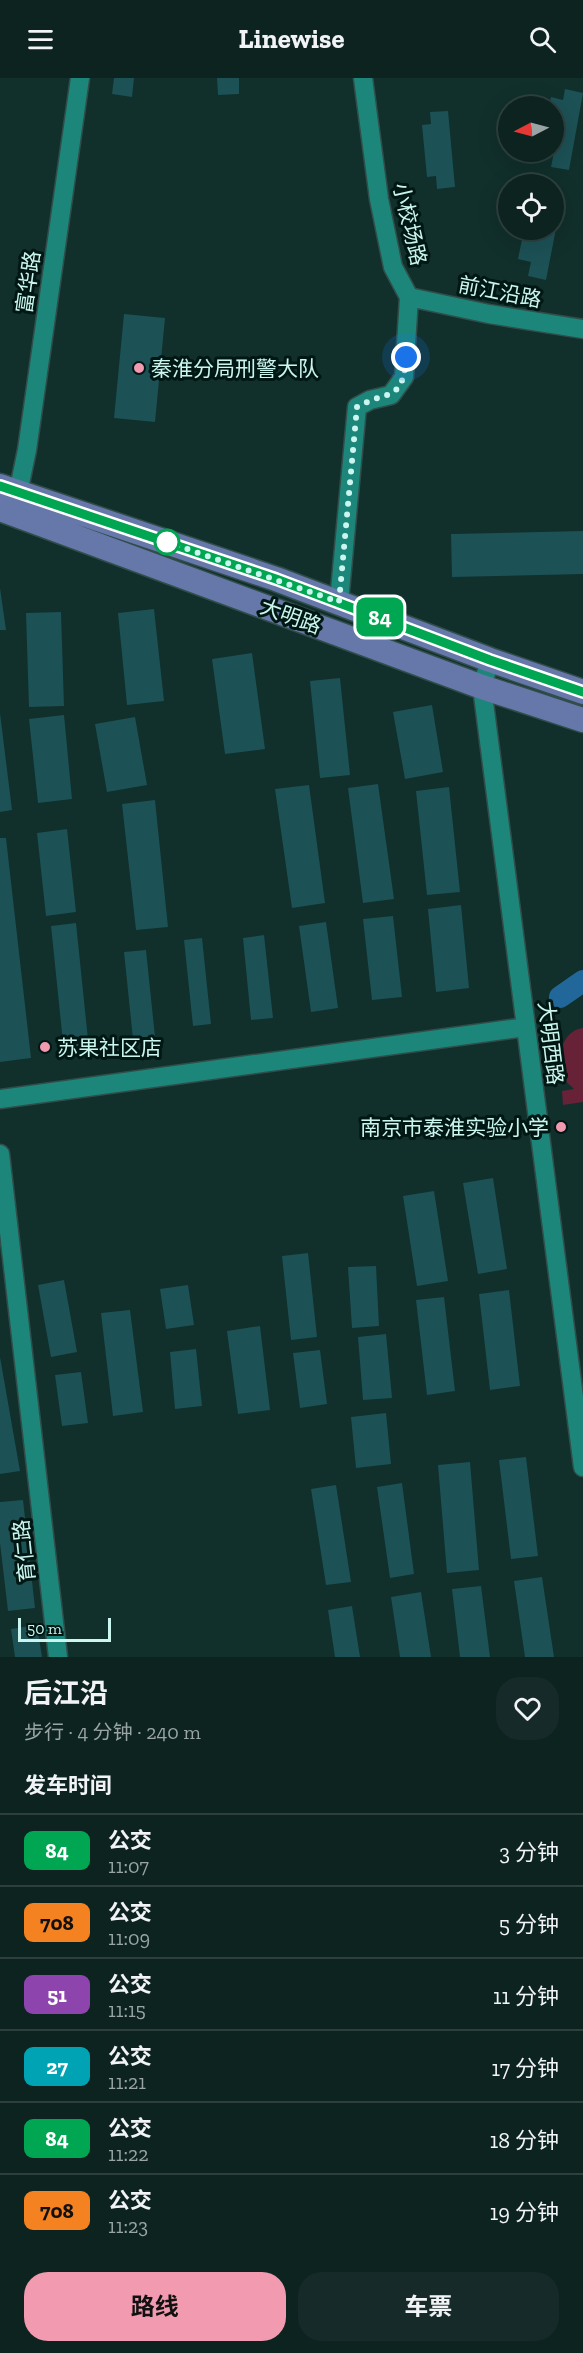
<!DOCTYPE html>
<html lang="zh">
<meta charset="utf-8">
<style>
:root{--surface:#0d2320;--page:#162b29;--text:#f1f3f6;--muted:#9aa4a5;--line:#2d403e;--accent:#f29aaf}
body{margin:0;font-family:"Zilla Slab","Noto Sans SC",serif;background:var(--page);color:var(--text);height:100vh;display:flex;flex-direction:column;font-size:22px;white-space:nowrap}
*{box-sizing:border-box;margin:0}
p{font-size:20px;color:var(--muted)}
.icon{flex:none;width:33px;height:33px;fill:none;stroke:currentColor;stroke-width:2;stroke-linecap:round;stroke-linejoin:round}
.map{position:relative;height:1579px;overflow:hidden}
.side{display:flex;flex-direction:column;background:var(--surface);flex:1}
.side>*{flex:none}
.badge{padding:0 12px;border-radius:9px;font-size:21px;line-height:39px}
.needle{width:39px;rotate:264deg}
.fabs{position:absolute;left:498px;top:18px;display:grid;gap:12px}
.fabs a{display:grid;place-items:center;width:66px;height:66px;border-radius:50%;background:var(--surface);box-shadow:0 6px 24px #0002,0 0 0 2px var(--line);font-size:30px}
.scale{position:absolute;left:18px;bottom:15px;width:93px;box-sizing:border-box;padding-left:6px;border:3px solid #caf6ef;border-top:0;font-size:16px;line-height:21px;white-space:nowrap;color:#caf6ef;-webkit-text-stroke:4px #001714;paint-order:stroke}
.you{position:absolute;width:30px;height:30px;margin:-15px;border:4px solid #fff;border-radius:50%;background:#1a73e8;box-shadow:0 0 0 9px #1a73e833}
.map>.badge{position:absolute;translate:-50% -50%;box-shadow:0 0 0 3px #fff}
h2{padding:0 24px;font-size:22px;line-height:54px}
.round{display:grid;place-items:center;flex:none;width:63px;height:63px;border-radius:24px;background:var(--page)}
.headline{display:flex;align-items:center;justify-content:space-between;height:102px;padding:0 24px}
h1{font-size:28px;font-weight:700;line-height:45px}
.button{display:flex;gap:12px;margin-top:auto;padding:12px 24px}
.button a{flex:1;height:69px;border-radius:24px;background:var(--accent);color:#111;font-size:24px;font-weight:700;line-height:69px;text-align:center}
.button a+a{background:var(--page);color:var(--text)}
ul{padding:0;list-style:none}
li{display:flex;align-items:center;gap:18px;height:72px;padding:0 24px;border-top:2px solid var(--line)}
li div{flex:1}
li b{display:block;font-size:22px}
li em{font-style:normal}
li .badge{min-width:66px;font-weight:700;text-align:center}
header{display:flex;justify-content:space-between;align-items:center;height:78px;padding:0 24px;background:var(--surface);font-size:27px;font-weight:700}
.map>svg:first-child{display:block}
.green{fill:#672238}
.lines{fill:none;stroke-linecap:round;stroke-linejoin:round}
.river{stroke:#226799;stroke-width:22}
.building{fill:#1c5156}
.minor-casing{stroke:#304d49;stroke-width:21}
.major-casing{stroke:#304d49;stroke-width:27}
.minor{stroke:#1c867b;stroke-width:18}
.major{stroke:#67a;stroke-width:24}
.line-casing{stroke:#fff;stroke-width:14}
.line{stroke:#00a651;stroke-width:9}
.walk{stroke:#caf6ef;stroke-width:6;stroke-dasharray:0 10.8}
.poi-dot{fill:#f29aaf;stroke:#001714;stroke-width:2}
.stop-dot{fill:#fff;stroke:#00a651;stroke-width:3}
.labels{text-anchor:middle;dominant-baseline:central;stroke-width:6;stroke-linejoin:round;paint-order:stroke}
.street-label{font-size:21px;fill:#caf6ef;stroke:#001714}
.poi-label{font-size:21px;fill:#caf6ef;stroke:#001714;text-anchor:start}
</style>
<header><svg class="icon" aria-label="menu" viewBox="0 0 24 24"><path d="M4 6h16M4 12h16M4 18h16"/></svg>Linewise<svg class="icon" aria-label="search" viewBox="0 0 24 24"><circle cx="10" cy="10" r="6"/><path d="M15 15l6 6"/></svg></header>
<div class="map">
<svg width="583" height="1579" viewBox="0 0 583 1579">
<rect width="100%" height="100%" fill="#112f2b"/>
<path class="green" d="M583,950V1024L563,1027L562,1013L574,1011C571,1008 566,1004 564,1001C554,983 562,952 583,950Z"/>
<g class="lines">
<path class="river" d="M560,919L583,903"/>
</g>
<path class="building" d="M114,0H134L132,19L112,16Z
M217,0H239V16L218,17Z
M565,11L583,15L569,92L551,89L554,74V28H549L551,19L563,22Z
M448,33L455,109L437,111L436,98L427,99L422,47L431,46L430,34Z
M554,123L561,125L546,202L528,198L531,184L518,181L524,152H554Z
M124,236L165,240L155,344L114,340Z
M583,453V496L452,499L451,456Z
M0,510L6,552H0Z
M154,531L164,623L127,627L118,535Z
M61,534L64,628L29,629L26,535Z
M252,575L265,671L225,676L212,581Z
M340,600L350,697L320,700L310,603Z
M432,627L443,694L405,701L393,634Z
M0,635L12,732L0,734Z
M64,637L72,721L38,725L29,641Z
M135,639L147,707L107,714L95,646Z
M378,706L394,821L363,825L348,710Z
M309,707L325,825L292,830L275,711Z
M449,709L460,814L427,817L416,713Z
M155,722L168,849L136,852L122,726Z
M67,751L76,834L46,838L37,755Z
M0,760H6L31,980L0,984Z
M461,827L469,910L436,914L428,831Z
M393,838L402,919L372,922L363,841Z
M326,844L338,930L311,934L299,848Z
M76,845L89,971L64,974L51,848Z
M264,857L273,940L251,942L243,860Z
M202,860L211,946L193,948L184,862Z
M146,872L155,959L133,961L124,874Z
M493,1100L507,1191L478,1196L463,1105Z
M434,1113L448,1203L417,1208L403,1118Z
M308,1175L317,1259L291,1262L282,1178Z
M376,1188L379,1248L352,1250L348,1189Z
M64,1202L77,1274L51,1279L38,1207Z
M188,1207L194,1247L166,1251L160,1211Z
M509,1212L520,1308L490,1312L479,1216Z
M444,1219L455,1313L427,1317L416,1222Z
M130,1232L143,1334L113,1338L101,1235Z
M260,1248L270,1332L238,1336L227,1253Z
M386,1256L392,1320L363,1322L358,1259Z
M196,1271L202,1328L175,1331L170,1274Z
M320,1272L327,1326L300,1330L293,1275Z
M0,1279L20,1393L0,1396Z
M81,1294L88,1345L62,1348L55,1297Z
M386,1335L391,1386L356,1390L351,1339Z
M526,1379L538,1478L511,1481L499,1382Z
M470,1384L479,1492L447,1495L438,1387Z
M402,1405L414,1496L390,1500L377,1409Z
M336,1407L351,1504L326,1507L311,1411Z
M23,1422L35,1530L8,1533L0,1465V1424Z
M542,1499L554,1579H525L514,1503Z
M481,1508L490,1579H460L452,1511Z
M421,1514L431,1579H400L391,1519Z
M352,1528L360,1579H335L328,1532Z
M37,1547L42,1579H15L11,1551Z"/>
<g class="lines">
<defs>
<path id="minor" d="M409,219L489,236L583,251
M18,415L27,372L80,0
M339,524L357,329L370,322L391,317L404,299L409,219L393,189L379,121L363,0
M490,582L482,609L583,1389
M0,1021L526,949
M0,1076L58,1579"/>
<path id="major" d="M0,408L276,501L490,582L583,614
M0,431L482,609L583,642"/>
</defs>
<use href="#minor" class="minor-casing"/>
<use href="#major" class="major-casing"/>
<use href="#minor" class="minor"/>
<use href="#major" class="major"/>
</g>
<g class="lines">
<defs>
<path id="line" d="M0,408L276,501L490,582L583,614"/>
</defs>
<use href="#line" class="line-casing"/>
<use href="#line" class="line"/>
<path class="walk" d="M167,464L339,524L357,329C389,311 403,325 406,279"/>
</g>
<g class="poi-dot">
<circle cx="139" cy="290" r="6"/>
<circle cx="45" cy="969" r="6"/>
<circle cx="561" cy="1049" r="6"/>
</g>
<circle class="stop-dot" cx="167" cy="464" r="12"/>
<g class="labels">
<g class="street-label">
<text transform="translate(410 146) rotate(77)">小校场路</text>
<text transform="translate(28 204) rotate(-82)">富华路</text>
<text transform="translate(500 214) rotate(11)">前江沿路</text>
<text transform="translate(291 538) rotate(20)">大明路</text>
<text transform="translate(551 965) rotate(83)">大明西路</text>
<text transform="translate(24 1473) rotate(-96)">育仁路</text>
</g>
<g class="poi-label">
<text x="151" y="290">秦淮分局刑警大队</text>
<text x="57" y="969">苏果社区店</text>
<text x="549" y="1049" text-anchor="end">南京市泰淮实验小学</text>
</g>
</g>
</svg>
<div class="fabs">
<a><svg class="needle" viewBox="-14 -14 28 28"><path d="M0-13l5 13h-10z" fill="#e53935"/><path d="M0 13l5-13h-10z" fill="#9aa4a5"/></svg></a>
<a><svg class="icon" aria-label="locate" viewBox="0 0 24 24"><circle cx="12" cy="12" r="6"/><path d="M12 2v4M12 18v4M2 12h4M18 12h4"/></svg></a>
</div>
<div class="scale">50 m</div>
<div class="you" style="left:406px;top:279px"></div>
<b class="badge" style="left:380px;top:539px;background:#00a651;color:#fff">84</b>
</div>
<section class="side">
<div class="headline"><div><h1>后江沿</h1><p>步行 · 4 分钟 · 240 m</p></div><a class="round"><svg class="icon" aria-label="heart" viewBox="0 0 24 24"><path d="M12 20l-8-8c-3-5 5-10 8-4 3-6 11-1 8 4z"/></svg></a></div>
<h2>发车时间</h2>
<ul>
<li><span class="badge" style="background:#00a651;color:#fff">84</span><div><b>公交</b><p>11:07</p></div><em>3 分钟</em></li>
<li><span class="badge" style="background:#f58220;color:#111">708</span><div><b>公交</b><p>11:09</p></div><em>5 分钟</em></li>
<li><span class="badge" style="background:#8e44ad;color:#fff">51</span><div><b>公交</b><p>11:15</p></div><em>11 分钟</em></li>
<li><span class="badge" style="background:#00a3b4;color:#fff">27</span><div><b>公交</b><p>11:21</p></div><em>17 分钟</em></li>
<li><span class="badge" style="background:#00a651;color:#fff">84</span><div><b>公交</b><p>11:22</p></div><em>18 分钟</em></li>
<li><span class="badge" style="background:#f58220;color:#111">708</span><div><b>公交</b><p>11:23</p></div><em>19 分钟</em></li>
</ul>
<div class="button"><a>路线</a><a>车票</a></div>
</section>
